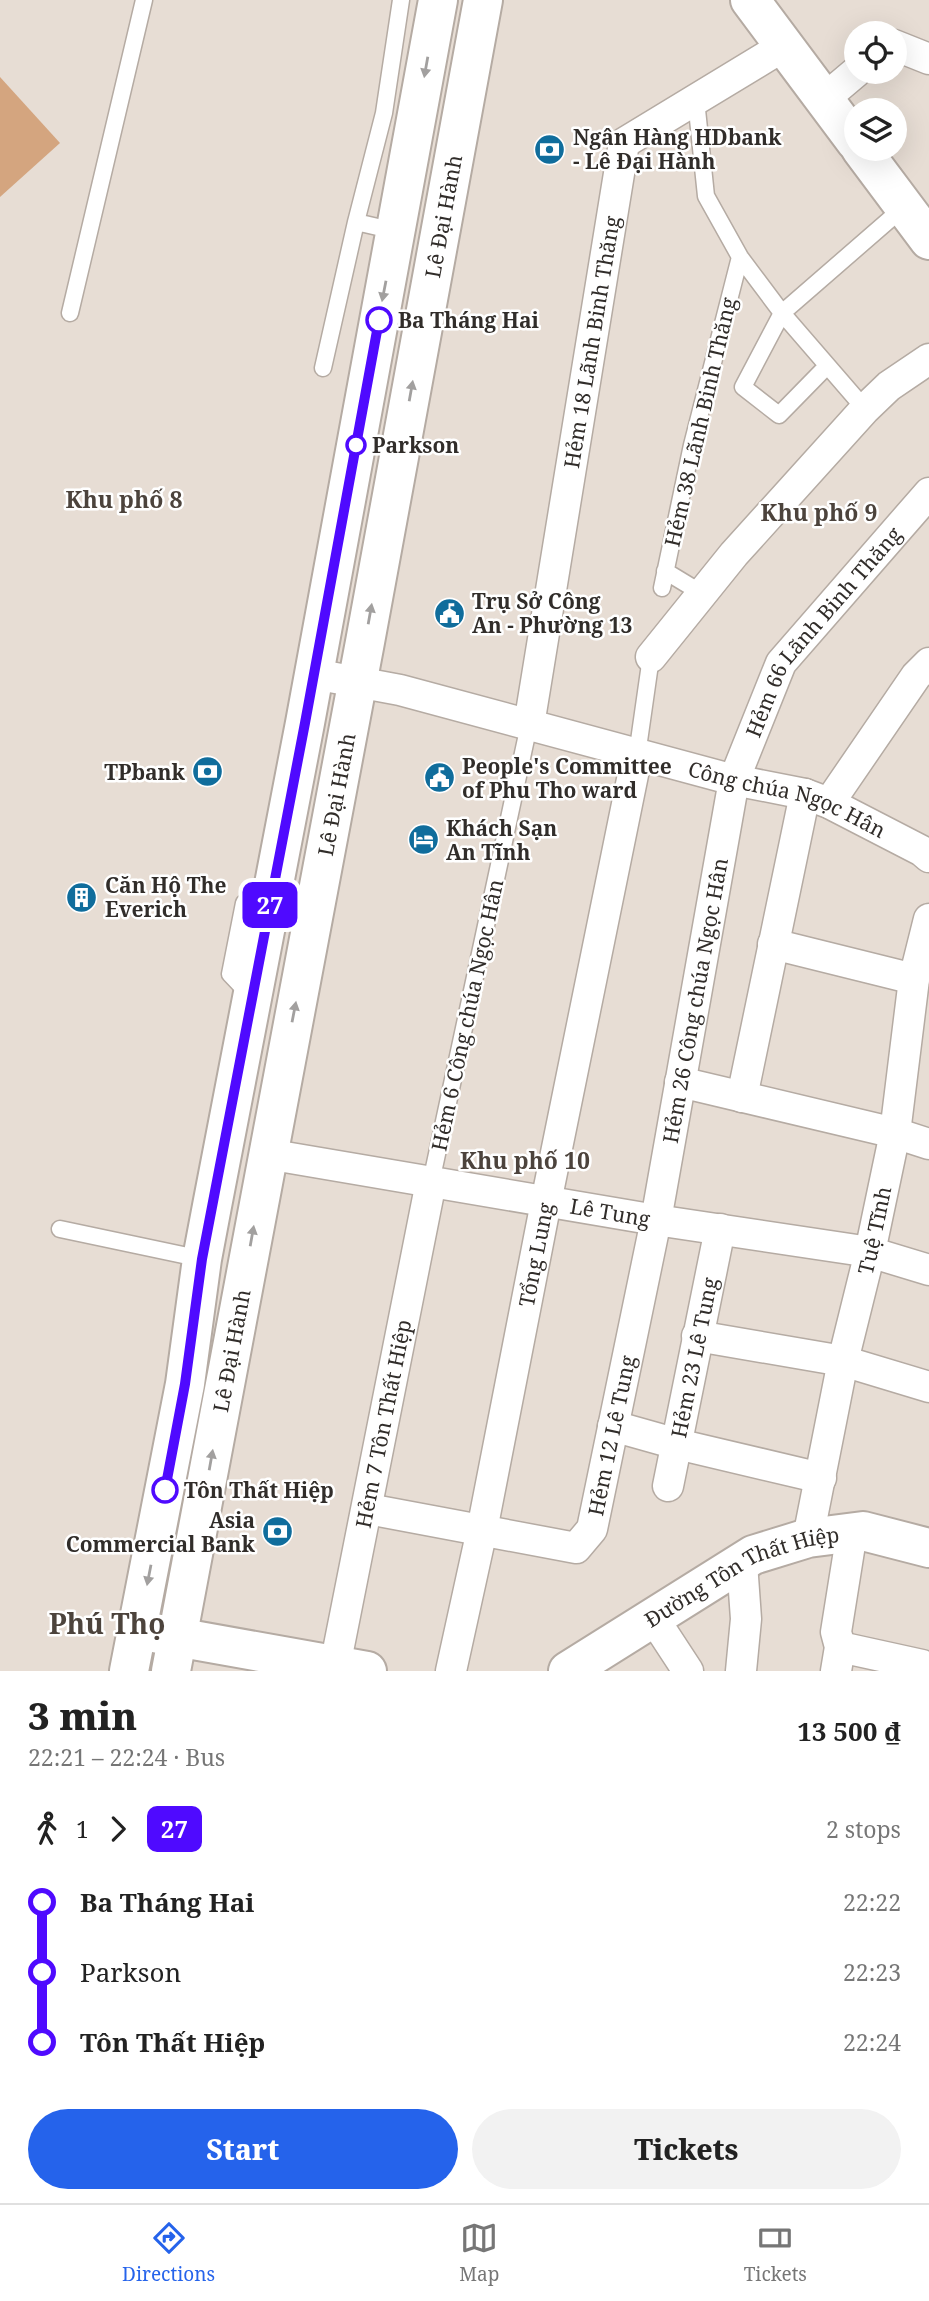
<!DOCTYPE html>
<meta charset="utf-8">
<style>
:root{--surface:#fff;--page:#f2f2f2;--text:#222;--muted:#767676;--line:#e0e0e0;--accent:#2563eb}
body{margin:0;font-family:"Noto Serif",serif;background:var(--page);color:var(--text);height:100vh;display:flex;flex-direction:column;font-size:26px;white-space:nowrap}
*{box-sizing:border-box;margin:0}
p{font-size:23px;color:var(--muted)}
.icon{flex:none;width:38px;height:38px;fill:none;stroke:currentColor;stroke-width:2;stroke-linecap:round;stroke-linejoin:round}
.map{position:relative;height:1671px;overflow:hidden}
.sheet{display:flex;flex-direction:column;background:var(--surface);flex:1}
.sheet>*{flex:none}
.badge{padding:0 14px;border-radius:10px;font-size:24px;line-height:46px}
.buttons{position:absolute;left:844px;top:21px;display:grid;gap:14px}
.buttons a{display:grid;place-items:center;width:63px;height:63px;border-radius:50%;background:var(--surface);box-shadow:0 7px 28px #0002;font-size:35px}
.map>.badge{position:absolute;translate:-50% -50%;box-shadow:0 0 0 4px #fff}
.legs{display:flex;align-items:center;gap:10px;height:77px;padding:0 28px;font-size:23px}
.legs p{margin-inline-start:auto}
.head{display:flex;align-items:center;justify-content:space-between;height:119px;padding:0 28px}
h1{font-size:38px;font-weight:800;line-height:52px}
.primary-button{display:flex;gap:14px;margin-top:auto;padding:14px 28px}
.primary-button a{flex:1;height:80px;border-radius:42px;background:var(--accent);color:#fff;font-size:28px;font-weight:800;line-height:80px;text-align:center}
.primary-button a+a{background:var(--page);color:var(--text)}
ul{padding:0 28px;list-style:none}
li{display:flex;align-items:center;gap:24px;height:70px;font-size:26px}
li i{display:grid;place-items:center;width:10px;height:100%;margin:0 9px;background:currentColor}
li i::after{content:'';width:18px;height:18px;margin:-9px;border:5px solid;border-radius:50%;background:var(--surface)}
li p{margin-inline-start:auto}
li:first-child i{background:linear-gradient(#0000 50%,currentColor 0)}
li:last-child i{background:linear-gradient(currentColor 50%,#0000 0)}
.tab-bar{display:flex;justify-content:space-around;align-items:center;height:98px;border-top:2px solid var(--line);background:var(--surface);font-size:19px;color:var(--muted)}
.tab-bar a{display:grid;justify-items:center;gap:4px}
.tab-bar .selected{color:var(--accent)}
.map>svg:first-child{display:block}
.green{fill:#d4a57f}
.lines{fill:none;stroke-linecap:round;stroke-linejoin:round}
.lane-casing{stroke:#b5aba3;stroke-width:19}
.street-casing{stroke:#b5aba3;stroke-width:33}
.secondary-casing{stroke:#b5aba3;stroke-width:42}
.lane{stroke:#fff;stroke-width:16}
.street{stroke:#fff;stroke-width:30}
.secondary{stroke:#fff;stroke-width:38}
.oneway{fill:#a2a09f}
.line-1-casing{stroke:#fff;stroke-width:16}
.line-1{stroke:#4f0aff;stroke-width:10}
.stop-1-dot{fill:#fff;stroke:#4f0aff;stroke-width:3.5}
.labels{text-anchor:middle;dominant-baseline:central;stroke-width:5;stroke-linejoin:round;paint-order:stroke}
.poi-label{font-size:21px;font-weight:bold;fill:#312d2a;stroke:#fff;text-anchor:start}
.street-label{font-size:21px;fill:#312d2a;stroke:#fff}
.stop-label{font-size:21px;font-weight:bold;fill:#312d2a;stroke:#fff;text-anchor:start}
.neighbourhood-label{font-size:23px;font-weight:bold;fill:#4c433c;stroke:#fff}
.district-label{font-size:28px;font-weight:bold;fill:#4c433c;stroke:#fff}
</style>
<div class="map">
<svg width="929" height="1671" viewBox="0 0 929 1671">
<rect width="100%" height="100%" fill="#e7ddd4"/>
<path class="green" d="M0,77L60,143L0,197Z"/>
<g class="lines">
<defs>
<path id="lane" d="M696,100L706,196L740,257L782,313L865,409
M356,222L395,231
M70,313L144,0
M827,366L779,415L743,387L782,313L904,207
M323,368L356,222L384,113L401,0
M665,571L703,594
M662,588L692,445L740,257
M637,755L651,657
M249,994L230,974L244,903L269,889
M431,1182L529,725
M60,1229L202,1259"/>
<g id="street">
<path d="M894,45L929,59"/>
<path d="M824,99L856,72"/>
<path d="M651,657L734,554L865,409L889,386L929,359"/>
<path id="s1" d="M314,674L400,690L734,780L805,794L829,803L922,851L929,857"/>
<path id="s2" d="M529,725L624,143L784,46"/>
<path d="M829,803L916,676L929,663"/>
<path d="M773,944L914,979"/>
<path d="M680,1082L895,1133L929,1144"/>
<path d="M742,1097L805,794"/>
<path id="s3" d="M267,1154L656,1220L870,1252L929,1270"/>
<path d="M697,1336L843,1361L929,1387"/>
<path d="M613,1426L677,1444L821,1478"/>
<path id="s4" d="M668,1486L720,1229"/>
<path id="s5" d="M368,1509L576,1548L592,1529L656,1220L734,780L781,663L929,493"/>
<path id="s6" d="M808,1538L843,1361L870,1252L895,1133L914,979L929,919"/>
<path d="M652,1616L688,1671"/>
<path d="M840,1647L922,1665L921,1671"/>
<path id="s7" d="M335,1666L431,1182"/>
<path id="s8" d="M451,1671L482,1530L546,1202L637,755"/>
<path d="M741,1671L746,1619L742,1563"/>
<path d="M836,1671L840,1647L836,1632L852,1532"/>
</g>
<g id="secondary">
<path d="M750,0L856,142"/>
<path d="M861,149L929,240"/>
<path d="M154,1633L367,1671"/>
<path d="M129,1671L185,1384L202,1259L212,1206L305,723L438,0"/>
<path id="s9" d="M171,1671L365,642L483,0"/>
<path id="s10" d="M568,1671L753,1555L808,1538L863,1531L929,1548"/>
</g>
</defs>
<use href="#lane" class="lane-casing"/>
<use href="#street" class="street-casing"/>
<use href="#secondary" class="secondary-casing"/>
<use href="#lane" class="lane"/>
<use href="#street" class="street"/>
<use href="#secondary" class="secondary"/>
</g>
<defs><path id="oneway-solid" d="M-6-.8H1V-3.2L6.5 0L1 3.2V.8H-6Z" transform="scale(1.75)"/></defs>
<g class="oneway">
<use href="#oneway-solid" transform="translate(426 67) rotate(100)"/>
<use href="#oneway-solid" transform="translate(384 291) rotate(101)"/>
<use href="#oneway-solid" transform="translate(411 391) rotate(-80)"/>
<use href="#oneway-solid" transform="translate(370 614) rotate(-80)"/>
<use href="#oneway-solid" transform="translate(294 1012) rotate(-79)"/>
<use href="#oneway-solid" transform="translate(252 1236) rotate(-80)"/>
<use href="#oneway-solid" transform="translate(211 1460) rotate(-80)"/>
<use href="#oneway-solid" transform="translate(149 1575) rotate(101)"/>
</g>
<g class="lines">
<defs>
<path id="line-1" d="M165,1490L185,1384L202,1259L305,723L379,320"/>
</defs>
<use href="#line-1" class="line-1-casing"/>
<use href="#line-1" class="line-1"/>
</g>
<defs>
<symbol id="bank-disc" viewBox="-11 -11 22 22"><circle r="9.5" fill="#106d9c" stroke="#fff"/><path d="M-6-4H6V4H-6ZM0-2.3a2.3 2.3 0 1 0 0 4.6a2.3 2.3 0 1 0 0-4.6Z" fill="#fff"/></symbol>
<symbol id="civic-disc" viewBox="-11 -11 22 22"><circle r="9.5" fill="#106d9c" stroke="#fff"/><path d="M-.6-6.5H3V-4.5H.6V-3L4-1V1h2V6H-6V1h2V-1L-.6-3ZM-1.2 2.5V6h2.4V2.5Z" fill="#fff"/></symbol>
<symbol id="hotel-disc" viewBox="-11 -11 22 22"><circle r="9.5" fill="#106d9c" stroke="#fff"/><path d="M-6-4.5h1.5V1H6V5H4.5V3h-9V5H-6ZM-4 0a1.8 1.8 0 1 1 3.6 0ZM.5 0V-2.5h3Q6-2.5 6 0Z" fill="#fff"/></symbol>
<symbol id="building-disc" viewBox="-11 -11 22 22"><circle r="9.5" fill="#106d9c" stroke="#fff"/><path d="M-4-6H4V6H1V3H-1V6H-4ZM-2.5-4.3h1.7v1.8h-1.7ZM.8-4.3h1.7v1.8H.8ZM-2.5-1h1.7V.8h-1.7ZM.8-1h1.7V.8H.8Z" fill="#fff"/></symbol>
</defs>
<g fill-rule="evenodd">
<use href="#bank-disc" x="532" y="132" width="35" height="35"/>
<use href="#civic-disc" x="432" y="596" width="35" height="35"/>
<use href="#bank-disc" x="190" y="754" width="35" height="35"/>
<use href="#civic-disc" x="422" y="760" width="35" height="35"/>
<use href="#hotel-disc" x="406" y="822" width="35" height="35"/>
<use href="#building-disc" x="64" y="880" width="35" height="35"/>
<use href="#bank-disc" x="260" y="1514" width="35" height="35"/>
</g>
<g class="stop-1-dot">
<circle cx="379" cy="320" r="12"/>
<circle cx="356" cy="445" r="9"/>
<circle cx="165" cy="1490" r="12"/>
</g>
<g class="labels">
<g class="poi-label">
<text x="573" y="137">Ngân Hàng HDbank<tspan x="573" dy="24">- Lê Đại Hành</tspan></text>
<text x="472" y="601">Trụ Sở Công<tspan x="472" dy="24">An - Phường 13</tspan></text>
<text x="462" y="766">People's Committee<tspan x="462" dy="24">of Phu Tho ward</tspan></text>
<text x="185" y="772" text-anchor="end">TPbank</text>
<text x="446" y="828">Khách Sạn<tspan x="446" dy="24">An Tĩnh</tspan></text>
<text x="105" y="885">Căn Hộ The<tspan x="105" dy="24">Everich</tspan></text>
<text x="255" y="1520" text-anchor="end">Asia<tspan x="255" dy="24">Commercial Bank</tspan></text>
</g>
<g class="street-label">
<text stroke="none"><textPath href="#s9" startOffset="1480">Lê Đại Hành</textPath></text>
<text stroke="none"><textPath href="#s2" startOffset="388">Hẻm 18 Lãnh Binh Thăng</textPath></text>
<text transform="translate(700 422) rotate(-77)">Hẻm 38 Lãnh Binh Thăng</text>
<text stroke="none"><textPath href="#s5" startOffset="1174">Hẻm 66 Lãnh Binh Thăng</textPath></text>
<text stroke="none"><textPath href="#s9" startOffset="892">Lê Đại Hành</textPath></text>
<text stroke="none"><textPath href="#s1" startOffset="490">Công chúa Ngọc Hân</textPath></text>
<text stroke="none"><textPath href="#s5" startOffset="775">Hẻm 26 Công chúa Ngọc Hân</textPath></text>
<text transform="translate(467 1015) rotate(-78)">Hẻm 6 Công chúa Ngọc Hân</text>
<text stroke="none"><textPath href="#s3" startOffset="348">Lê Tung</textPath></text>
<text stroke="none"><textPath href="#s6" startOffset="315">Tuệ Tĩnh</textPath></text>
<text stroke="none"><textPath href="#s8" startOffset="425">Tổng Lung</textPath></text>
<text stroke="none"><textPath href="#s9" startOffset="326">Lê Đại Hành</textPath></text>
<text stroke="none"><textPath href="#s4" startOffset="131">Hẻm 23 Lê Tung</textPath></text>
<text stroke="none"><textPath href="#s7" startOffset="247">Hẻm 7 Tôn Thất Hiệp</textPath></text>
<text stroke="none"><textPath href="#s5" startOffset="332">Hẻm 12 Lê Tung</textPath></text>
<text stroke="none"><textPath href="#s10" startOffset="200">Đường Tôn Thất Hiệp</textPath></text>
</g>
<g class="stop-label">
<text x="398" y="320">Ba Tháng Hai</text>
<text x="372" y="445">Parkson</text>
<text x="184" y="1490">Tôn Thất Hiệp</text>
</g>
<g class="neighbourhood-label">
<text x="124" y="499">Khu phố 8</text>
<text x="819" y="512">Khu phố 9</text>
<text x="525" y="1160">Khu phố 10</text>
</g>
<g class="district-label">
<text x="107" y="1623">Phú Thọ</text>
</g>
</g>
</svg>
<div class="buttons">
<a><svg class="icon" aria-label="locate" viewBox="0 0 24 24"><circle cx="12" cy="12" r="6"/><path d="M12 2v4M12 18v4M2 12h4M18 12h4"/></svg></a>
<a><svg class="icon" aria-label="layers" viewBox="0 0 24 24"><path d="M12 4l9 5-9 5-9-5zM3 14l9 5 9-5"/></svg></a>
</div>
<b class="badge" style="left:270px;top:905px;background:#4f0aff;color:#fff">27</b>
</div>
<section class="sheet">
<div class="head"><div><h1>3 min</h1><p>22:21 – 22:24 · Bus</p></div><b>13 500 ₫</b></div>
<div class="legs"><svg class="icon" aria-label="walk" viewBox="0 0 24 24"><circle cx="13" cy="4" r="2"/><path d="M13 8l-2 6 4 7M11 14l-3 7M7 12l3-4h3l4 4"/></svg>1<svg class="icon" aria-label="forward" viewBox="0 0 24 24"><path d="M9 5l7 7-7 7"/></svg><b class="badge" style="background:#4f0aff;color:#fff">27</b><p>2 stops</p></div>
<ul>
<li><i style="color:#4f0aff"></i><b>Ba Tháng Hai</b><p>22:22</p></li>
<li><i style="color:#4f0aff"></i><span>Parkson</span><p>22:23</p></li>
<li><i style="color:#4f0aff"></i><b>Tôn Thất Hiệp</b><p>22:24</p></li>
</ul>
<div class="primary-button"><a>Start</a><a>Tickets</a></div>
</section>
<nav class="tab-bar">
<a class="selected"><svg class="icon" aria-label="directions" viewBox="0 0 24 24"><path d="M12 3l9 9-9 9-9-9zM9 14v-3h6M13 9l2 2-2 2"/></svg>Directions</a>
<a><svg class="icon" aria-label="map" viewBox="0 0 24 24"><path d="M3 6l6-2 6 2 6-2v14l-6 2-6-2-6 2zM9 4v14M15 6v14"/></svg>Map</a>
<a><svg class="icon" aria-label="tickets" viewBox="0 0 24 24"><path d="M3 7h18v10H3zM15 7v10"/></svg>Tickets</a>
</nav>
